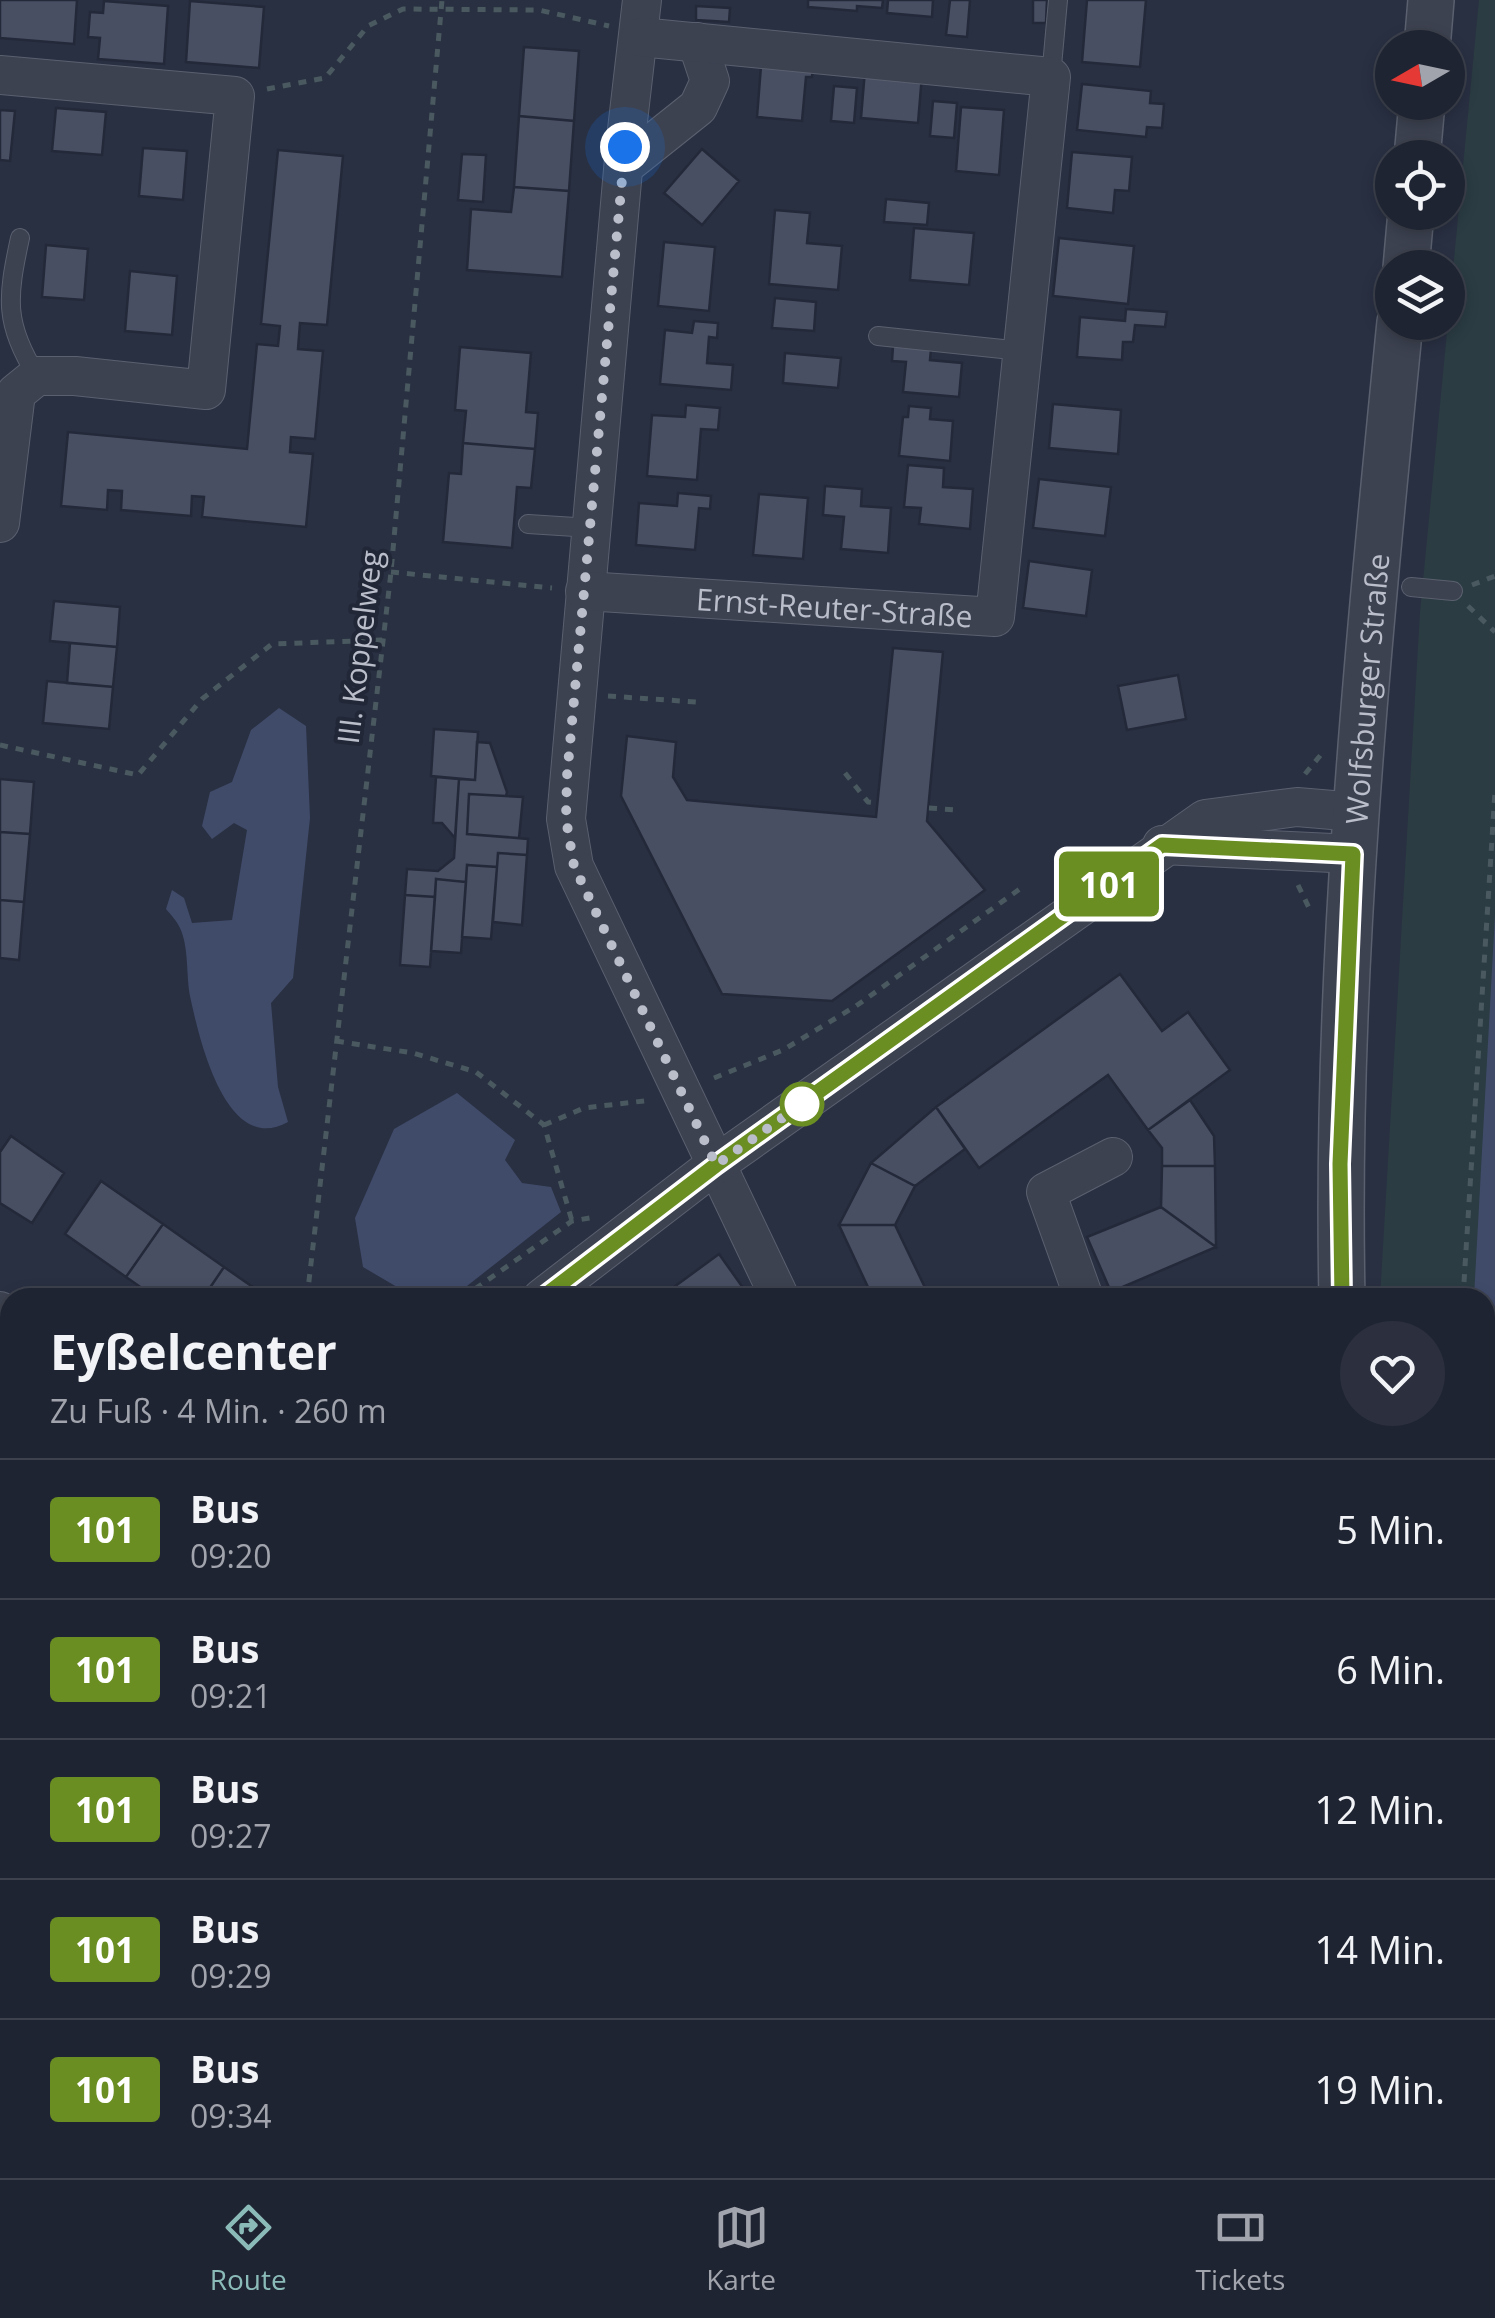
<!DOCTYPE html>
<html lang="de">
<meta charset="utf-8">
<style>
:root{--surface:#1f2432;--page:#2c303e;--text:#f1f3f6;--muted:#a1a4ac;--line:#3c414d;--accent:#8bbbb9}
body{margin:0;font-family:"Open Sans",sans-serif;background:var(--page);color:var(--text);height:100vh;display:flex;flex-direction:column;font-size:38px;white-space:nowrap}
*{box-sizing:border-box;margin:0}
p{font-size:32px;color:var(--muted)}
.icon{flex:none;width:55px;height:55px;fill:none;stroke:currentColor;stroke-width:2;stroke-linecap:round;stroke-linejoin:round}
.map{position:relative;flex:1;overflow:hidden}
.sheet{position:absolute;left:0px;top:1288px;width:1495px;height:892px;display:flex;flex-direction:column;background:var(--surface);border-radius:30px 30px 0 0;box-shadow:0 5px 15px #0003,0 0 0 2px var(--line)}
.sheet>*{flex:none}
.badge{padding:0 20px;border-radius:8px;font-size:35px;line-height:65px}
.needle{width:65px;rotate:261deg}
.controls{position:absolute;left:1375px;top:30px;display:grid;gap:20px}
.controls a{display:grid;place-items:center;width:90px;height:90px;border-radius:50%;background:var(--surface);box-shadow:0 5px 15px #0003,0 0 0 2px var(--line);font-size:50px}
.you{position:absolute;width:50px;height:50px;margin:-25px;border:8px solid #fff;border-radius:50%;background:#1a73e8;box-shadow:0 0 0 15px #1a73e833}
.map>.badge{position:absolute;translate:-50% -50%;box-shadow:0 0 0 5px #fff}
.round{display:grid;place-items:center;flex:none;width:105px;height:105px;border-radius:52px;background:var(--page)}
.headline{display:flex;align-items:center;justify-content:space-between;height:170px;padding:0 50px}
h1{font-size:48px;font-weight:700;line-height:75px}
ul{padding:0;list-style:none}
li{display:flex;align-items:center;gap:30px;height:140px;padding:0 50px;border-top:2px solid var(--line)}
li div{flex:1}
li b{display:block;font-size:38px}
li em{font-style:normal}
li .badge{min-width:110px;font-weight:700;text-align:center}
.tab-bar{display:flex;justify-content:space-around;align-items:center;height:140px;border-top:2px solid var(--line);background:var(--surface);font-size:28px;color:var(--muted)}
.tab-bar a{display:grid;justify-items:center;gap:5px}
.tab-bar .on{color:var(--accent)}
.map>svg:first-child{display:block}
.green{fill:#2b3c43}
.water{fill:#404b6a}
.building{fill:#484f63;stroke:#242939;stroke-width:2.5}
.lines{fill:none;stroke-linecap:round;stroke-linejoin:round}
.service-casing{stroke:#5b606f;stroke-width:20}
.minor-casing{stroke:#5b606f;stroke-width:40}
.tertiary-casing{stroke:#5b606f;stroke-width:48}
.path{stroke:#49595f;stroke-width:5;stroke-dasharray:8 8;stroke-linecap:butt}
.service{stroke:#3d4251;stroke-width:18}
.minor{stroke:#3d4251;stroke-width:38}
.tertiary{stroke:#3d4251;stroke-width:45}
.line-casing{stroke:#fff;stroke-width:22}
.line{stroke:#6b8e23;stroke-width:15}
.walk{stroke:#babecb;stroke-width:10;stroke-dasharray:0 18}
.stop-dot{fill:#fff;stroke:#6b8e23;stroke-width:5}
.labels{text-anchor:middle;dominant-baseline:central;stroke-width:8;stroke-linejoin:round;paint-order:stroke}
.street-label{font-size:30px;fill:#babecb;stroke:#222737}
</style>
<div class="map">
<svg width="1495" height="2178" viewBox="0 0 1495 2178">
<rect width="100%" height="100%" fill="#293042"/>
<path class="green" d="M1479,0H1495V2146L1485,2094V1298H1380L1420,612Z"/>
<path class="water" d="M279,708L306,726L310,818L293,978L271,1003L278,1087L288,1122C226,1157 199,1038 190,996C186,975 189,947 180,928C177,921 170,914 166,909L172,890L184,898L192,923L232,920L247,830L234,823L212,839L202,826L210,792L232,782L251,730Z
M1495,915V1578L1485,1488V1298L1474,1297Z
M457,1093L515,1140L505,1160L522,1183L551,1187L561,1212L453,1297H414L363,1267L355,1218L394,1129Z"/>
<path class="building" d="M0,0H77L74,44L0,38Z
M808,0H883L882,8L857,6V11L808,7Z
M888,0H933L932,17L887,13Z
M950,0H970L967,37L946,35Z
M1033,0H1047L1046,23H1033Z
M1087,0H1146L1140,67L1082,62Z
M104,1L168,6L164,64L98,59L100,38L88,37L90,12L103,13Z
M190,1L264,7L259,68L186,62Z
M696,6L730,8L729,22L696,20Z
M524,47L579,51L574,121L519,116Z
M814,55L812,77H806L802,121L757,117L761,66Z
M865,70L922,75L918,123L861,118Z
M1082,84L1151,91L1150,103L1164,104L1162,128L1147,127L1146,137L1077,130Z
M834,86L857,88L854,123L831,121Z
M933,101L957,103L954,138L930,136Z
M961,107L1004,110L999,175L956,171Z
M56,108L106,112L102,155L52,151Z
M0,110L15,111L10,161L0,160Z
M519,116L574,121L569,191L514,187Z
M143,148L187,151L183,200L139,196Z
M702,149L739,181L702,225L664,193Z
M278,150L343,156L327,325L300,323L298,349L323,351L315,439L291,437L290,452L313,454L306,527L202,517L204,497L192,496L191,516L121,510L122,491L108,490L107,510L61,506L68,432L247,449L257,344L278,346L280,326L261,324Z
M1072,152L1132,157L1129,191L1115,190L1113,213L1067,208Z
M462,154L486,155L483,202L458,200Z
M514,187L569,191L562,277L467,270L471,209L511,212Z
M886,199L929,203L927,225L884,222Z
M775,210L810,213L807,243L842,246L838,290L769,284Z
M914,228L974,233L969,285L910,280Z
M1059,238L1134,246L1128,304L1053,296Z
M664,242L715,247L709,311L658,306Z
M46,245L88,249L84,300L42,297Z
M130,271L177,276L172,335L125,331Z
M775,298L816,302L814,331L772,328Z
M1126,309L1167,312L1165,327L1135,325L1133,342H1123L1122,360L1077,357L1080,317L1125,321Z
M694,321L718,323L717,338L709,337L707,363L733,365L731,390L660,384L665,330L692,333Z
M893,346L931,349L930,360L962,363L959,397L903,392L906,362L892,361Z
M460,347L531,353L526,412L538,413L535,449L463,443L466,411L455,410Z
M785,353L841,358L838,388L783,383Z
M1053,404L1121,410L1118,454L1049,448Z
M686,405L720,408L718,430L701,429L697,480L647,476L652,415L685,417Z
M909,406L931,408L930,419L953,421L950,461L899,456L903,417H908Z
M463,443L535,449L531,488L517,487L512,548L443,542L449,473L461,474Z
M908,465L944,468L943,487L973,489L970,529L919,524L921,508L904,507Z
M1039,479L1111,487L1105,536L1033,528Z
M825,486L862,489L861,506L891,508L888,553L841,549L844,517L823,515Z
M678,493L711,496L710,509L699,508L695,550L636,545L639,503L677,506Z
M759,494L808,498L803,559L753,555Z
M1029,561L1092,570L1086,616L1023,608Z
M54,601L120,607L117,647L50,641Z
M70,643L117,647L113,687L67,683Z
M893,648L943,652L927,821L985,890L832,1001L722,994L621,796L627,736L676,742L673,777L687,800L876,817Z
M1178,675L1186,719L1127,730L1118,686Z
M47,681L113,687L109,729L43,723Z
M434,729L478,732L475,780L431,776Z
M477,742L490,743L507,792L506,796L469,794L467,834L528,839L527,855L498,853L497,867L467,865L466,882L436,879L435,897L405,895L407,869L438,871L454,858L459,779L475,780Z
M436,777L459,779L455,838L442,823H433Z
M0,779L34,782L30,834L0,832Z
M469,794L523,797L519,838L467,834Z
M0,832L30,834L24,902L0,900Z
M498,853L527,855L522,925L493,922Z
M467,865L497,867L491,939L462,937Z
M436,879L466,882L461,953L431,951Z
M405,895L435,897L430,967L400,965Z
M0,900L24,902L19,960L0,958Z
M1120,974L1162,1031L1188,1012L1230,1070L1148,1130L1108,1075L979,1168L936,1107Z
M1190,1100L1214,1136L1215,1166H1162V1148L1148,1130Z
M936,1107L965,1149L915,1186L871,1163Z
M11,1136L64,1173L32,1223L0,1203V1152Z
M871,1163L915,1186L895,1225H839Z
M1162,1166H1215L1216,1247L1161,1207Z
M101,1181L163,1224L126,1277L65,1234Z
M1161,1207L1216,1247L1111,1292L1087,1237Z
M163,1224L224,1267L203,1298H156L126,1277Z
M839,1225H895L930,1298H873Z
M719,1254L746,1292L739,1298H659Z
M224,1267L257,1290L258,1298H203Z
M0,1386L10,1393V1428L0,1443Z
M10,1984V2038L0,2031V1999Z
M298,2170H338L341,2178H277Z
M424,2170H473L455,2178H427Z
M717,2170H753L757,2178H709L707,2175Z
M784,2170H823L827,2178H767Z
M865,2170H931L928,2178H869Z
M1075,2170H1125L1108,2178H1079Z"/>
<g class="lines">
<defs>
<path id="service" d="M1051,77L1058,0
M20,238C7,298 4,324 37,376
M878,336L1022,351
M528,524L591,528
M1411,587L1453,591"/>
<g id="minor">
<path d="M642,0L625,147L566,819L574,866L780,1298"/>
<path d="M0,75L235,96L206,390L75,376H37L16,393L0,523"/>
<path d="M624,166L698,107L710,81L697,42"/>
<path id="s1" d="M585,591L995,617L1051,77L640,37"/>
<path d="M1162,845L1353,854"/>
<path d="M542,1298L715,1165L1205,819L1297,807L1356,812"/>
<path d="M1084,1298L1046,1192L1113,1157"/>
<path d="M0,1311L10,1318"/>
<path d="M0,1937L10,1923"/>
<path d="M626,2178L644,2170"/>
</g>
<g id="tertiary">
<path d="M1427,48L1431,0"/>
<path d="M1417,158L1422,102"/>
<path d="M1406,268L1411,212"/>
<path id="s2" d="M1342,1298C1335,972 1368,646 1400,322"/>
<path d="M1450,2170L1452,2178"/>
</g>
</defs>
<use href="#service" class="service-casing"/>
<use href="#minor" class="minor-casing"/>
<use href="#tertiary" class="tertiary-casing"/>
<path class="path" d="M267,89L325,78L368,26L403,9L539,10L609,26
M391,572L552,588
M1472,585L1495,576
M1468,606L1495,632
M608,696L696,702
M0,745L138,775L202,699L272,644L382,640
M845,773L868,802L877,803
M1305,774L1324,751
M929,808L956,810
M1298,885L1310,910
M336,1041L413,1053L476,1072L544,1125L572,1221
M714,1078L783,1050L856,1006L1024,886
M544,1125L584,1108L652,1100
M307,1298L391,572L442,0
M462,1298L572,1221L590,1218
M1463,1298L1495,791
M1485,1593L1495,1679
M252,2170L255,2178
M1170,2170L1173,2178"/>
<use href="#service" class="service"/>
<use href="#minor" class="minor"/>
<use href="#tertiary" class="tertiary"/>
</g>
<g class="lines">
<defs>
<path id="line" d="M542,1298L716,1165L1162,845L1353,854L1340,1164L1342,1298"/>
</defs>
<use href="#line" class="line-casing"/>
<use href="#line" class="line"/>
<path class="walk" d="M625,147L567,776L566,819L574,866L716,1165L802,1104"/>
</g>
<circle class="stop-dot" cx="802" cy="1104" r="20"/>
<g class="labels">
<g class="street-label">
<text stroke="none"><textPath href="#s1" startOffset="250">Ernst-Reuter-Straße</textPath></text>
<text transform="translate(359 647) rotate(-83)">III. Koppelweg</text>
<text stroke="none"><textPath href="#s2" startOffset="610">Wolfsburger Straße</textPath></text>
</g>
</g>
</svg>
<div class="controls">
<a><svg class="needle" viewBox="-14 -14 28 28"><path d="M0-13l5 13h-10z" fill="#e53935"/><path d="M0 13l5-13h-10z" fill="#a1a4ac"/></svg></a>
<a><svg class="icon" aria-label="locate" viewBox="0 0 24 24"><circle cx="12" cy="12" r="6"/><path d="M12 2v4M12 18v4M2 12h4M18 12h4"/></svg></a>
<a><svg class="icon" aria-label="layers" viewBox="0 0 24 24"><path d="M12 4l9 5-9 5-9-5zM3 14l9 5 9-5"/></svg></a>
</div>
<div class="you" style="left:625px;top:147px"></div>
<b class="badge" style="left:1109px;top:884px;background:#6b8e23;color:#fff">101</b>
<section class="sheet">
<div class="headline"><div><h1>Eyßelcenter</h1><p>Zu Fuß · 4 Min. · 260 m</p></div><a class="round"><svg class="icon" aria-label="heart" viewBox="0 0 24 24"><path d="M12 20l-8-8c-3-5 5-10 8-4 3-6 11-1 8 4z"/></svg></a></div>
<ul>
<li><span class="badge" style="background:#6b8e23;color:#fff">101</span><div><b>Bus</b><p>09:20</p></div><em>5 Min.</em></li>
<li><span class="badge" style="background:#6b8e23;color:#fff">101</span><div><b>Bus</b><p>09:21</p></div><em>6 Min.</em></li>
<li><span class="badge" style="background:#6b8e23;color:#fff">101</span><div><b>Bus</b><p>09:27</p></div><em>12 Min.</em></li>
<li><span class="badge" style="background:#6b8e23;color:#fff">101</span><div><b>Bus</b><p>09:29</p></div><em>14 Min.</em></li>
<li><span class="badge" style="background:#6b8e23;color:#fff">101</span><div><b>Bus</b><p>09:34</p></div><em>19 Min.</em></li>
</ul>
</section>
</div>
<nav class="tab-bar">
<a class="on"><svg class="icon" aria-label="directions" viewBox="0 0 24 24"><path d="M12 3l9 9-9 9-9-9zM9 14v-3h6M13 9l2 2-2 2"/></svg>Route</a>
<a><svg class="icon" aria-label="map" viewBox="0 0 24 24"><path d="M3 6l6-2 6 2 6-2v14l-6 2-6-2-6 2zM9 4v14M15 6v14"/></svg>Karte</a>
<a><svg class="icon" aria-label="tickets" viewBox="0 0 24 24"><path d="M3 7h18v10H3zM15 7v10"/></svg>Tickets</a>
</nav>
